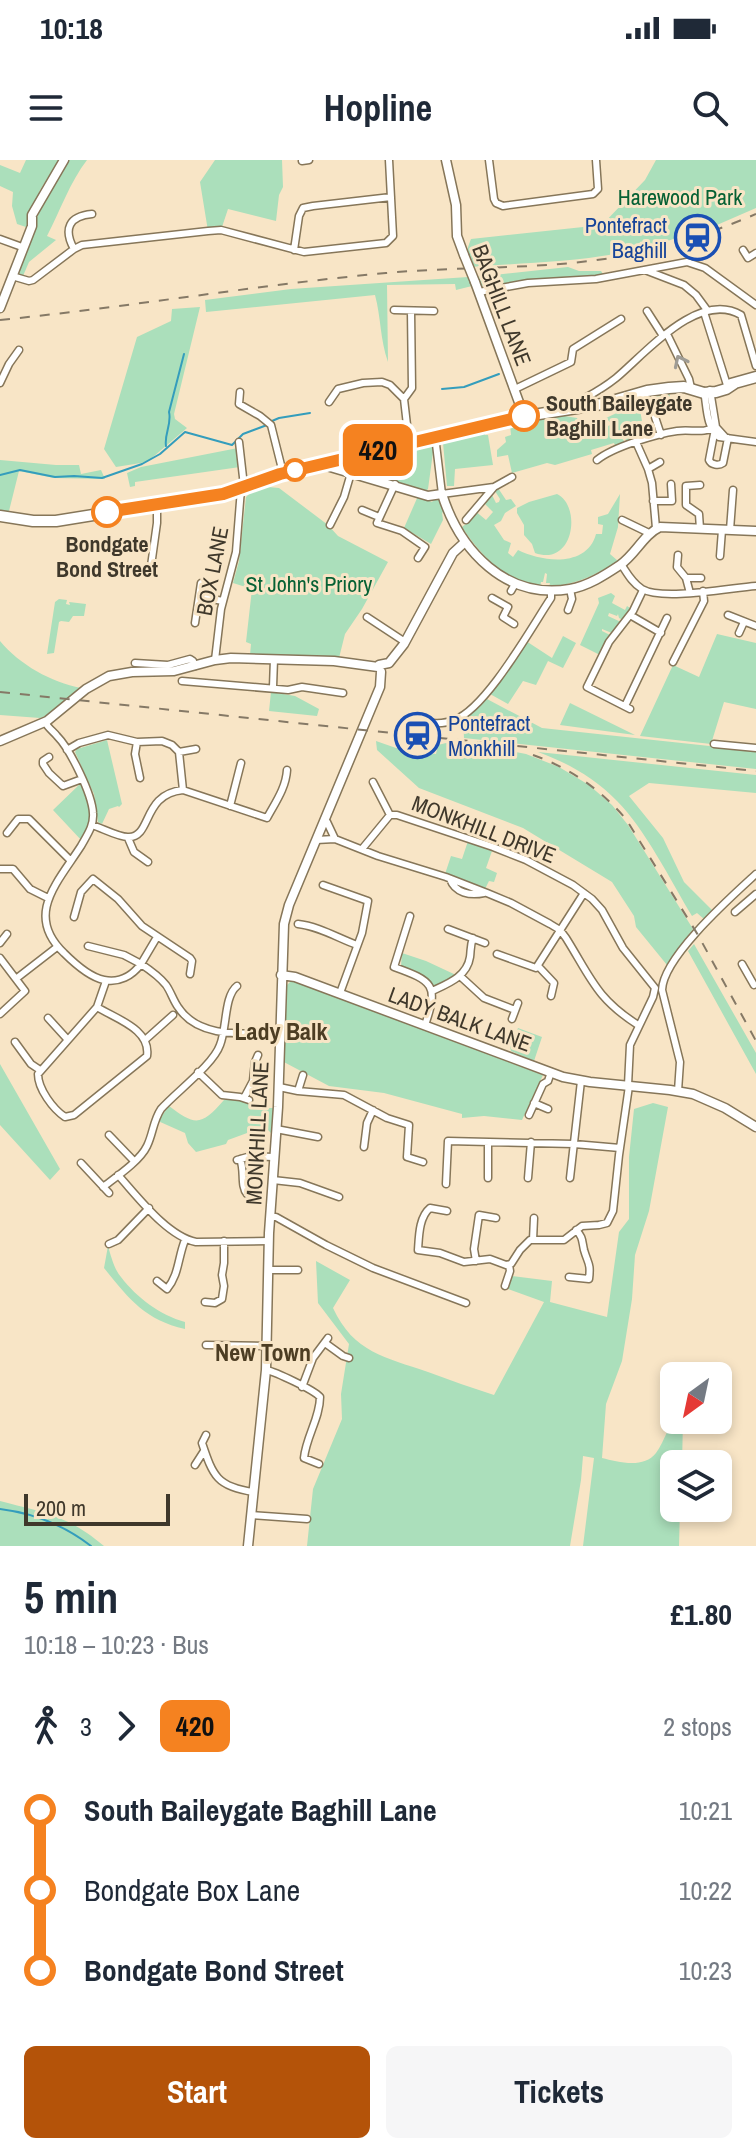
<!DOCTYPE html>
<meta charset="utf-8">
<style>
:root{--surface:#fff;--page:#f6f6f7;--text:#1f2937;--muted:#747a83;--accent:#b45309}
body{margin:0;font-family:"Archivo Narrow",sans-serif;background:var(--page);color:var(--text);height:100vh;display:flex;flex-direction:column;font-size:30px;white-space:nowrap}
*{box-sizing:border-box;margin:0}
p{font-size:26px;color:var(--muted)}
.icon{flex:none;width:44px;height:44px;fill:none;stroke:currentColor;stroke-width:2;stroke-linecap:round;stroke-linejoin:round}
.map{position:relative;height:1386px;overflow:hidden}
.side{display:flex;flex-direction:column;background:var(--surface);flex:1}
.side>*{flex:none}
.badge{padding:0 16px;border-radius:12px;font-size:28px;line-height:52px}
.needle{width:52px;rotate:213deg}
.controls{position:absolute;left:660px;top:1202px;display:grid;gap:16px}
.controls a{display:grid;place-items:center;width:72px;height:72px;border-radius:12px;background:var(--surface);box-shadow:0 4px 12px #0003;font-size:40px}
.scale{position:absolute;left:24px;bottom:20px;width:146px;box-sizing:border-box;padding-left:8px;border:4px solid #3f382b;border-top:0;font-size:22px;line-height:28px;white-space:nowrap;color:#3f382b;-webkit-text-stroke:6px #f8e5c6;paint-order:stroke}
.map>.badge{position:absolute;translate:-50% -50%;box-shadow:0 0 0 4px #fff}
.legs{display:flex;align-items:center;gap:12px;height:88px;padding:0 24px;font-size:26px}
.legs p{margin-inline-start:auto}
.headline{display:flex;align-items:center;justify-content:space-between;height:136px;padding:0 24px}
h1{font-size:44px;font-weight:700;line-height:60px}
.action{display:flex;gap:16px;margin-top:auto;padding:16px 24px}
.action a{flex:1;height:92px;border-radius:12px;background:var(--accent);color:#fff;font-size:32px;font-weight:700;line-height:92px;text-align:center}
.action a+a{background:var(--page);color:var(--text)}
ul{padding:0 24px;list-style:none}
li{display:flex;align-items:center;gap:28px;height:80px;font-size:30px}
li i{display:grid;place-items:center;width:12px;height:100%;margin:0 10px;background:currentColor}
li i::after{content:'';width:20px;height:20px;margin:-10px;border:6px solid;border-radius:50%;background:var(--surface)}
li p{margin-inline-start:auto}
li:first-child i{background:linear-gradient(#0000 50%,currentColor 0)}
li:last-child i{background:linear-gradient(currentColor 50%,#0000 0)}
.status{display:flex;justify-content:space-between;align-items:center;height:56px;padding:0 40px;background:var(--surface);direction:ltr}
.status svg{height:22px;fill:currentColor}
header{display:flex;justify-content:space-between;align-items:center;height:104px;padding:0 24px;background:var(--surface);font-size:36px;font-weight:700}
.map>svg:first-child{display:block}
.green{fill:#abdfbb}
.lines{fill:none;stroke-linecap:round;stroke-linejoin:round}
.stream{stroke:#349dbc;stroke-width:2}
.street-casing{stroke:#867659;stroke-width:9}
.secondary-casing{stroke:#867659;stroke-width:11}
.highway-casing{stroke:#867659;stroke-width:13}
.street{stroke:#fff;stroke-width:6}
.secondary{stroke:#fff;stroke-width:8}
.highway{stroke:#fff;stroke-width:10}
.rail{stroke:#857966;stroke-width:2;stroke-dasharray:10 10;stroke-linecap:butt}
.secondary-bridge-casing{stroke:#867659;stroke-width:11;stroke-linecap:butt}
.secondary-bridge{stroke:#fff;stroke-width:8}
.oneway{stroke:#9f9c95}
.line-1-casing{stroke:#fff;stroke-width:18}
.line-1{stroke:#f58220;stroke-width:12}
.stop-1-dot{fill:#fff;stroke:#f58220;stroke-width:4}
.labels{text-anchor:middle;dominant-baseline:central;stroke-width:6;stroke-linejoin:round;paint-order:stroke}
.park-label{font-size:22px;fill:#066134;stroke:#f8e5c6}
.transit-label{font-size:22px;fill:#164399;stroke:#f8e5c6;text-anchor:end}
.street-label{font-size:22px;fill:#3f382b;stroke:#f8e5c6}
.stop-label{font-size:22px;font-weight:bold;fill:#3f382b;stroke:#f8e5c6;text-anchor:start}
.neighbourhood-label{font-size:24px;font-weight:bold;fill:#4c3d23;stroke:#f8e5c6}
</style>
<div class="status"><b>10:18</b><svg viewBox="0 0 49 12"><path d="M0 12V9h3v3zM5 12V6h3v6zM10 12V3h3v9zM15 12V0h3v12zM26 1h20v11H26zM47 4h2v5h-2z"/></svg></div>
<header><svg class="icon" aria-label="menu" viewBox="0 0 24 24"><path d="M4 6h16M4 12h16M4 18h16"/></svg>Hopline<svg class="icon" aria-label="search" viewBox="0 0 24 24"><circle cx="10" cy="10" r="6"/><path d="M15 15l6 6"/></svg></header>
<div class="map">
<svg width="756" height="1386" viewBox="0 0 756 1386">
<rect width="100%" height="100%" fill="#f8e5c6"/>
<path class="green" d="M26,0H59L40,30L26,67L17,64L12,46L13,32L0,26V5L20,13Z
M67,0H87C70,22 60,51 47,76L56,80L29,102L23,116L16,112L37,57Z
M215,0H282L283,27L279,35L276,61L228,49L221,70L208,71L200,22Z
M656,0H756V48L710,68L708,66C691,72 673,80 655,85C596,102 532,102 471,107C466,95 466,91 471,79L602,65L645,20Z
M568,107L579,111H601L603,114L593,117L515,121L486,128L477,122L475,117Z
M468,117L472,126L456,130L455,124L387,125L388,202C380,180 381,157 375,135L206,152L205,140L291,129Z
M200,147L174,254L175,259L187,268L147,302L116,307L104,289L137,177L171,161L172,149Z
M669,232L673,250L663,251L661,245L640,250L642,261L629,264L634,278L627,281L606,258L623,250L628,242Z
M558,255L577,258L582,270L592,274L610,265L626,283L616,288L614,283L591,290L592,294L555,305L547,303L512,313L508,295L497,297V290L506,282L505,277L511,275L510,264Z
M484,269L485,275H488L493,305L455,309L454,326H447L443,283L448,279Z
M432,284L434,285L428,329L426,331L349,307V302L391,290Z
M238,288L240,307L135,322V326L130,327L127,313L141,307Z
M0,300L56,305H79L81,314L101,310L105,319L54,318L19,311L8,355L0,353Z
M257,326L279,328L328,365L338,376L388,402L362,449L345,474L339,498L250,495L251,484L246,482L252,429L233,423L239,401L246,337Z
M498,328L506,340L511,339L516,346L505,353L501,361L494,365L504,380L511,383L508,393L513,397L518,390C542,402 587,408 596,374H602L603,365L598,364V357L608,354L620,334L618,367L610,394L618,401C592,417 579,423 549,427L550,423H546L547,414L545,413L543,422H541L540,427C504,420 481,396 462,367L466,364L474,350L486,360L493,352L483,342L492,335L496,343L499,342L500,339L495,331Z
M557,334C582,346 574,407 535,393L532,384L524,375V365L517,353V348L529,342Z
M418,336L432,342L434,339H440L447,352L444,354L442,352L443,360L431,384L404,368Z
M611,433L615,436L612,443L625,450L627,446L630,448L623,460L619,458L618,454L617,456L609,453L608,456L621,462L612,473L602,469V471L610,475L600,495L580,485L599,443L598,438Z
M59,439L67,440L66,444L70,445L69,442L86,444L84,456H73L69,462L61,461L59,462L54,493L47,494L55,442Z
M717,474L756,483V549L724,542L711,584L640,576L673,505L699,517Z
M563,476L576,483L563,508L548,501L536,525L523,521L508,544L490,534L526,481L552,498Z
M0,481C20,505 51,522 81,528L45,556L40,558L0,555Z
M271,532L295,536L319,549L317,556L269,551Z
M487,539L542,568L756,591V609L464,578L463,560Z
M570,543L635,575L560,565Z
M107,580L122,644L119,647L118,646L109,649L102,664L98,662L94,634L75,592L77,589Z
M376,581L396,588L436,594L438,585L446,583L506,590L526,594L559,607L589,625L612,645L628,665L693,769L667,805L636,767L634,756L612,722L523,668L419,628L377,590Z
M538,592L756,615V633L649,623L629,636L663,678L684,722L712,750L704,759L697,753L692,756C671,721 645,669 617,641C595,618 568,603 538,592Z
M80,624L85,628L92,659L82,681L53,650Z
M468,681L492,691L486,708L497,713L494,722L489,721L485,729L445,714L451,696L462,699Z
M694,784L756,893V914L688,791Z
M402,793L426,801L456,815L434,826L424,816L401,806Z
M292,820L543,915L522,960L484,956L462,958V954L384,933L329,926L282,901L286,826Z
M518,868L542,877L534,901L511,891L510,887Z
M0,904L60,1009L50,1020L0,965Z
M224,940H239L259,948H274L271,973L267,969H258L228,980L226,984L196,992L188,983L185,973L158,961L169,946C196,967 202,965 224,940Z
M653,943L668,947L649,1051L635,1095L632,1139L622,1201L606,1244L602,1298C618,1302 644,1309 656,1293C665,1281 664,1273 676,1260H683L682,1304H674V1348H680L679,1386H583L594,1298L583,1296L581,1320L570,1386H307L313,1329L342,1259L341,1234L349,1184L318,1143L316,1101L350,1120L333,1148C354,1193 385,1197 428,1212C450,1220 472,1228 494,1235L544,1142L508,1129L510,1125L509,1121L512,1116L552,1121L550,1142L607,1157L619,1072L629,1059V997L634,949Z
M108,1086C111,1096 114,1109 121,1117C137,1138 160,1155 185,1162V1169C145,1160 129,1139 104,1108Z
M0,1341C45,1353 67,1355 104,1386H0Z"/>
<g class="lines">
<path class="stream" d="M442,229L464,227L499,214
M272,261L279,258L310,253
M166,286C164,274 172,264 169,252L184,194
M0,315L20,310L55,317L74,316L102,318L142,304L160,294L185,272L232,285L243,274L267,265
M0,1349C33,1353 65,1366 91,1386"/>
<defs>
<path id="street" d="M489,0L494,39L496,43L503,46L593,34L598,29L596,0
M302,1L309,0
M0,79L22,87
M74,89C63,69 69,56 92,54
M294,90L299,56L303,48L313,46L391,37
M743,90L748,98L756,93
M645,110L684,125L696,135L707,150
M12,116L29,121L33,120L74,89L82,85L208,71L221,70L304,92L386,83L393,76L389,0
M479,132L528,123L596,119L687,102L705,108L756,145
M394,150L434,151
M647,151L663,176
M704,152L727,225
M667,174L689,219L691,228
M0,223L9,204L19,190
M515,229L571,202L573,189L621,159
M710,230L716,267L726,278
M704,231C707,246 706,268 719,277L756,282
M240,232L239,244L260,256L271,265L283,313
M329,242L338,229L363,223L382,222L390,225L404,239
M581,248L582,242L585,238C596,232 606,226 616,218C645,194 698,130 741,155L756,206
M655,257L661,275
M714,274L709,300C711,305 719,306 723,303L728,278
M435,276L442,334L494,327
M239,282L244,326
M636,282L648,309L652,323L656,368
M405,283L404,269L407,265L404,239L412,228L411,151
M597,300C613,287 656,274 677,271C691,269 703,274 716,267
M648,309L660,302
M395,324L377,363L402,371L425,387L418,398
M700,325L686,326V345L699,354L700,369
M653,341H672L671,324
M362,350L379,357
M466,360L494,327L512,317
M622,360L649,373
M330,365L344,337L351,313
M730,370L733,330
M678,395L677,407L686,418L690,433
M720,396L722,370
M621,404C627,413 632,423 642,429C663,441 729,428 756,426
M150,413L157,363V344
M686,418H701
M511,431L515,424
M200,437L223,441
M492,438L508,447L503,457L514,464
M568,450L572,439L570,429
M630,455L661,473
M728,455L756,466
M367,457L405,482
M195,463L201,423
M739,473L744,462
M215,500L221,449L236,392L241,329
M673,502L704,441L703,431
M135,503L168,505L190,499L193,501L195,506
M182,521L288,530L302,527L343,533
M273,527L274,499
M625,546L667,458
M630,549L587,527L609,482L633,451L643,430
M410,560C425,562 440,566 454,560C486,549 531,468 551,438V431
M45,562C48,568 53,571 57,576C70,589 92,634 93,653C94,666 87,675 81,686C58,722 24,755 64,793C74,803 89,817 104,820C119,823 132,816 141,804C150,810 159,816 166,825C171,832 173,840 178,847C199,880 247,873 279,873
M137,582L135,594L140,618
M714,584L756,588
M67,590L79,583L108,575L137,582L162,581L172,585L179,592L183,630
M179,592L196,589
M49,597L43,601V604L49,613L63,626L82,619
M373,622L390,655H397L493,687L526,700L573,725L592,739L602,750L623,788L655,828L653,837L630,885L628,925
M230,646L241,603
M324,661L327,662L335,679
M92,665C102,668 120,678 129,677C152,677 142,634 183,630L267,658C275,643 286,628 287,610
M7,673L18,659H29L71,701
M128,678L134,692L148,702
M316,680L335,679L378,696L446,717L487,733L511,743L550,764L560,770L566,778C591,818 596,838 638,865
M362,689L390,655
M0,709H13L30,729L48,738
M450,719C455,733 470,736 484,733
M323,725L368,741L362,773L340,833
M735,752L756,734
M410,756L394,807C433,821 439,825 425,865
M74,757L81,732L93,719L118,739L142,766L190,798L192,801L190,814
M298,764C318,766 338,778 357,785
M448,769L485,783
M0,783L7,774
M88,786L124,795L141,804L157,777
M497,794L536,808L584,733
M0,798L25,831L0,854
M742,804L754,825
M538,806L554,823L551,836
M460,816L484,838L515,850
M17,818L57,787
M432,831C447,824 467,817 470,797C471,790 470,786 473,778
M97,847C116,859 151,869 147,896L74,955L65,957C53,949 38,929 38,914L97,847L106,821
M48,858L68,880
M512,859L518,843
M145,880L173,855
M15,882L31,904L40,910
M198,912L222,935L240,937L249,940
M279,927L298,931L344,935L387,958L409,965L407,997L423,1002
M298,931L303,915
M678,931L680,902L662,830C663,797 731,737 756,714
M244,938L253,921L255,902L258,895
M534,943L548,949
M529,955L543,924L548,921L551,912
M276,969L318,977
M109,975L134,1001
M488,982V1018
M364,987L367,963L373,950
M240,999C245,1010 240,1026 247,1034L254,1036
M237,1000L251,996L273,997
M81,1003L109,1033
M118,1015C138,1037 167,1076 196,1082L269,1081
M528,1018L531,982
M570,1018L581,921
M273,1020L300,1023L339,1037
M446,1024L448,981L574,984L620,988
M103,1027C116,1017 140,1001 147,986C153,974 153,961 161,949C176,932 213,905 220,885C227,868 224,836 237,826
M447,1051L430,1048C419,1057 419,1076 418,1090L440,1093L464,1102L490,1099L506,1105L511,1104L520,1090L530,1080H564L582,1066L599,1065L607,1063L613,1051L619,995L629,926
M270,1057H276L326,1085L373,1108L466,1143
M533,1080L534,1058
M109,1084L118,1080L149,1048
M476,1101L474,1089L479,1055L496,1058
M269,1110H298
M569,1117L589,1119C591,1103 588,1104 584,1090C582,1081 583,1077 576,1070
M157,1121L167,1129C179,1115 178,1097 185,1080
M505,1126L510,1111L509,1105
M205,1142L215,1143L222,1139L224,1126L222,1115L224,1103V1081
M325,1183L343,1196L349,1198
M206,1185L267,1186
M266,1210C276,1212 314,1230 320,1237C320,1258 306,1277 304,1298L319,1304
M302,1227L313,1198L328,1178
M206,1275L202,1283C213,1316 217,1327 254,1332
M195,1305L204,1291
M252,1355L307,1359"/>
<path id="secondary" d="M446,0L456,45L457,76L464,95
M475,122L524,256
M0,148L32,66V55L64,0
M320,304L428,336L442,334C460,391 506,440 570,429C588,426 605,415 620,405C636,394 643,375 660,367L756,371
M0,581L47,561L86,529L109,516L132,512L174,511L215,500L231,498L334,501L378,507L379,505L389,503L404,484L453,393L465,382
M281,815L295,817L563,917L590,922L670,930L693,934L725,948L756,967
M248,1386L266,1210L269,1073L278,947L284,764L289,745L380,527L381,512"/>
<path id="highway" d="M731,224L756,217
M0,356L33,361H56L223,334L280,314L502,260L602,244L647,231L669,228L684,227L704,233L716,232L726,229L735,223"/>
</defs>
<use href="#street" class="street-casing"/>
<use href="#secondary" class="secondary-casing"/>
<use href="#highway" class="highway-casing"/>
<use href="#street" class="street"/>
<use href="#secondary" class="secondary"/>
<use href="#highway" class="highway"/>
<path class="rail" d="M0,160C129,147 257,125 386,113C463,106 541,110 617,97C665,89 711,73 756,54
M0,532L756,611
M533,595C570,608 600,629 626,659L698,775L756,881"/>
<defs>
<path id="secondary-bridge" d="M464,95L475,122"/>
</defs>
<use href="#secondary-bridge" class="secondary-bridge-casing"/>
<use href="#secondary-bridge" class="secondary-bridge"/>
</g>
<defs><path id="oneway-chevron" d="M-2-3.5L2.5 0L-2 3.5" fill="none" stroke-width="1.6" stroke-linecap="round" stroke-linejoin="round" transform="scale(2)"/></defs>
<use class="oneway" href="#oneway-chevron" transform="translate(680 201) rotate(-116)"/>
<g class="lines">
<defs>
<path id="line-1" d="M107,352L223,334L280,314L524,256"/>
</defs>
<use href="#line-1" class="line-1-casing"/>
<use href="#line-1" class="line-1"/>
</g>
<defs>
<symbol id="station-ring" viewBox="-11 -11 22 22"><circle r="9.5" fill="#f8e5c6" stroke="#1a4fb4" stroke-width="1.5"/><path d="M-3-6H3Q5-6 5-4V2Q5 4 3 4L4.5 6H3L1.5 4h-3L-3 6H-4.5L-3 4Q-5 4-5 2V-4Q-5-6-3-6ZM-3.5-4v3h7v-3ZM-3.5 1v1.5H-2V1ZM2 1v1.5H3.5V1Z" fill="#1a4fb4"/></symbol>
</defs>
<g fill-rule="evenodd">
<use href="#station-ring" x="672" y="52" width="51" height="51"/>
<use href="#station-ring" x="392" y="550" width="51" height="51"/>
</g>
<g class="stop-1-dot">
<circle cx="524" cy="256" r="14"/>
<circle cx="295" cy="310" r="10"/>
<circle cx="107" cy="352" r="14"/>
</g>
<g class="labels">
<g class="park-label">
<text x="680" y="37">Harewood Park</text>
<text x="309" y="424">St John's Priory</text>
</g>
<g class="transit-label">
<text x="667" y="65">Pontefract<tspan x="667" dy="25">Baghill</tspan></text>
<text x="448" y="563" text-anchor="start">Pontefract<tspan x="448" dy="25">Monkhill</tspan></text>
</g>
<g class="street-label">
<text transform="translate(502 145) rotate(69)">BAGHILL LANE</text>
<text transform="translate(212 411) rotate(-79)">BOX LANE</text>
<text transform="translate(484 669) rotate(21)">MONKHILL DRIVE</text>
<text transform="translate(460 859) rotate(20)">LADY BALK LANE</text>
<text transform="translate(257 973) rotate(-87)">MONKHILL LANE</text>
</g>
<g class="stop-label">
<text x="546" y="243">South Baileygate<tspan x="546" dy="25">Baghill Lane</tspan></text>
<text x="107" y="384" text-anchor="middle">Bondgate<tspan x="107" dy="25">Bond Street</tspan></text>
</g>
<g class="neighbourhood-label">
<text x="281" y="871">Lady Balk</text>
<text x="263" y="1192">New Town</text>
</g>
</g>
</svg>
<div class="controls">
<a><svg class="needle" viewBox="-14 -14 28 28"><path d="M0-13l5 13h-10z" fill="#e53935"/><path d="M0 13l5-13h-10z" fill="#747a83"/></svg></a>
<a><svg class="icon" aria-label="layers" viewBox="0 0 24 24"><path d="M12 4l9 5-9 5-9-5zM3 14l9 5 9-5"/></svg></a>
</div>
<div class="scale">200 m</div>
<b class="badge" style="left:378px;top:290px;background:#f58220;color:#111">420</b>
</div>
<section class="side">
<div class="headline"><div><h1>5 min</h1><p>10:18 – 10:23 · Bus</p></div><b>£1.80</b></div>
<div class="legs"><svg class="icon" aria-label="walk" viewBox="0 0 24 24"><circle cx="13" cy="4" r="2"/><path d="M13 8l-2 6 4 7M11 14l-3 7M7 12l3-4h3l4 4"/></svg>3<svg class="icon" aria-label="forward" viewBox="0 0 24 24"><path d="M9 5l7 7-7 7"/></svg><b class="badge" style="background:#f58220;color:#111">420</b><p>2 stops</p></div>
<ul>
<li><i style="color:#f58220"></i><b>South Baileygate Baghill Lane</b><p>10:21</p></li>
<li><i style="color:#f58220"></i><span>Bondgate Box Lane</span><p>10:22</p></li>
<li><i style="color:#f58220"></i><b>Bondgate Bond Street</b><p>10:23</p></li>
</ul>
<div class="action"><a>Start</a><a>Tickets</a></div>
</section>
